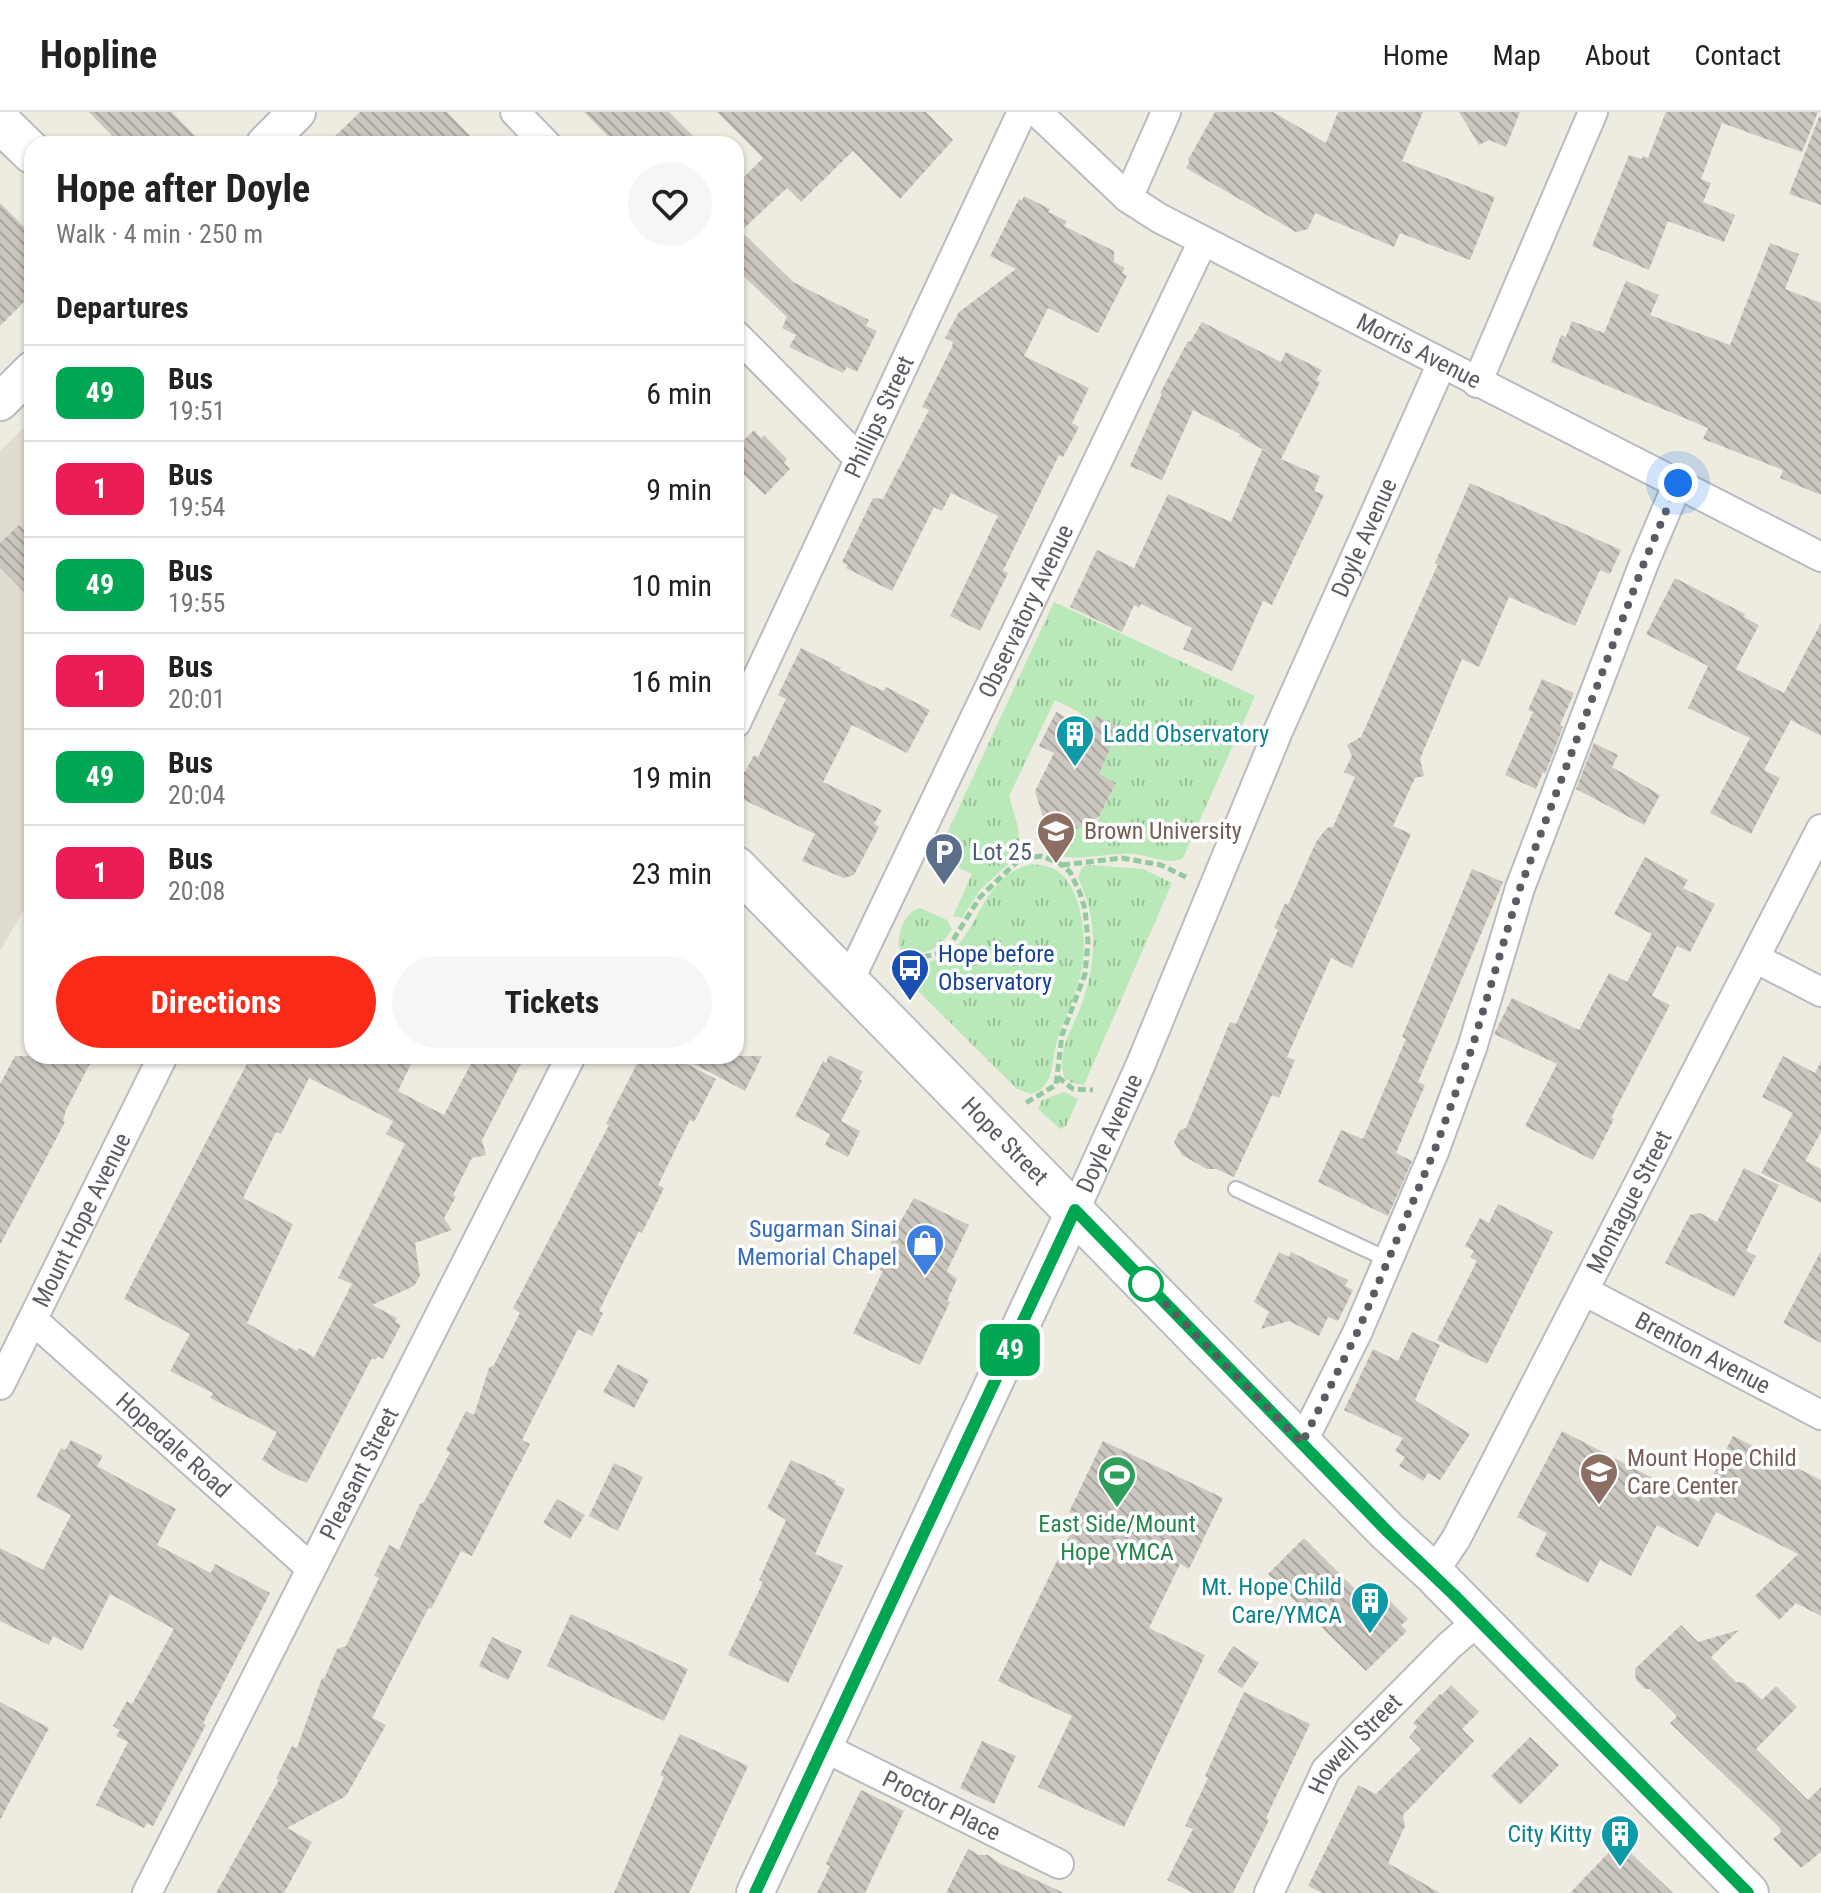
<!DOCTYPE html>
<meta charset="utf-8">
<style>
:root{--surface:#fff;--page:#f6f6f6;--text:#222;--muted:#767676;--line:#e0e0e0;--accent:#fa2a19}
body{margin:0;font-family:"Roboto Condensed",sans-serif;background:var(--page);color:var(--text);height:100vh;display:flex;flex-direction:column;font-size:30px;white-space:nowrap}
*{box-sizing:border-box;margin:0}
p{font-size:26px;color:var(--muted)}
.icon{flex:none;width:44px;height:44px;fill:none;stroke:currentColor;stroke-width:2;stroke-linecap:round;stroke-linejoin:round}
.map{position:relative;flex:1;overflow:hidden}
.details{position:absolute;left:24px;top:24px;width:720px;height:928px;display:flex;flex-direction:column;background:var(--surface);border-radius:24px;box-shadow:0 2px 6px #0004}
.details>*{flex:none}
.badge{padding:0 16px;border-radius:12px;font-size:28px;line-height:52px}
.you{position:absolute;width:40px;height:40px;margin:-20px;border:6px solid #fff;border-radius:50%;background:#1a73e8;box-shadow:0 0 0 12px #1a73e833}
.map>.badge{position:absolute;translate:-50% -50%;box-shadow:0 0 0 4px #fff}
h2{padding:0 32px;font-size:30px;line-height:72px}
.round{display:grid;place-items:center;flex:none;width:84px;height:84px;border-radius:42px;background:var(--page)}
.overview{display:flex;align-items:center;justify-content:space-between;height:136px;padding:0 32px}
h1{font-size:38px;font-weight:700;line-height:60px}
.primary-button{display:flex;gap:16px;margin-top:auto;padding:16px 32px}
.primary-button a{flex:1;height:92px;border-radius:48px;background:var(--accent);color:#fff;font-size:32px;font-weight:700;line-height:92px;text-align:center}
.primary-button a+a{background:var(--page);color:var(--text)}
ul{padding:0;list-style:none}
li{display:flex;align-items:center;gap:24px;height:96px;padding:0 32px;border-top:2px solid var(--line)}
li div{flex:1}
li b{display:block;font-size:30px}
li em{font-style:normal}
li .badge{min-width:88px;font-weight:700;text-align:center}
header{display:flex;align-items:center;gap:48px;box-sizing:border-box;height:112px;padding:0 40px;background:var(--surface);border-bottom:2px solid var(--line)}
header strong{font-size:38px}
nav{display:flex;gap:44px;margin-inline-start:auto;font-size:28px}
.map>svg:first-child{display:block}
.education{fill:#e0dcd0}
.grass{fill:url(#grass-tufts)}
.building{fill:url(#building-back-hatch);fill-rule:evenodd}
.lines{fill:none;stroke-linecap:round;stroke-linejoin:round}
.service-casing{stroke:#b8bbc1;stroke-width:18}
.minor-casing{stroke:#b8bbc1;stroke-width:32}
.tertiary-casing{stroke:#b8bbc1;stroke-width:40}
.secondary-casing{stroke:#b9bdc4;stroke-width:44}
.path{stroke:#92c9a1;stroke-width:5;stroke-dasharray:8 4;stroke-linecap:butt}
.service{stroke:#fff;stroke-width:14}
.minor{stroke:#fff;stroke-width:28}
.tertiary{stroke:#fff;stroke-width:36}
.secondary{stroke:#fff;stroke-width:40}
.line-casing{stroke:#fff;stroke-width:18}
.line{stroke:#00a651;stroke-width:12}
.walk{stroke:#595d63;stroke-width:8;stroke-dasharray:0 14.4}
.stop-dot{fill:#fff;stroke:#00a651;stroke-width:4}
.labels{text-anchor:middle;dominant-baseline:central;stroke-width:7;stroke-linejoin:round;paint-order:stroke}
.street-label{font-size:24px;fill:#595d63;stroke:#fff}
.culture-label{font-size:24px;fill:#0d838f;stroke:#fff;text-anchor:end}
.education-label{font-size:24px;fill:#785e54;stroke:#fff;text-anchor:start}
.service-label{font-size:24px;fill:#4e5e75;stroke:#fff;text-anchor:start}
.transit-label{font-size:24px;fill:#164399;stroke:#fff;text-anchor:start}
.shop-label{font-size:24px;fill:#366cbe;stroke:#fff;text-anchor:end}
.leisure-label{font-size:24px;fill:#27864d;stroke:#fff}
</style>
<header>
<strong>Hopline</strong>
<nav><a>Home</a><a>Map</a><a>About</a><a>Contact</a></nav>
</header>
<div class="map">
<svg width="1821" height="1781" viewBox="0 0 1821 1781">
<defs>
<pattern id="grass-tufts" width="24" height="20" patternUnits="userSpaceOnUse" patternTransform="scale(2)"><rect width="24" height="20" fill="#b9e8b9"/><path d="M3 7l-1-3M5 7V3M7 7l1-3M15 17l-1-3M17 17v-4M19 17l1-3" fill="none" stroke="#99bf9a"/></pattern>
<pattern id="building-back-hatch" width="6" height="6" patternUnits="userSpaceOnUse" patternTransform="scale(2)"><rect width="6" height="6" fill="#cbc7bf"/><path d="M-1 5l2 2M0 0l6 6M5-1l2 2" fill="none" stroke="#a8a59f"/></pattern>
</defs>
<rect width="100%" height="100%" fill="#eeebe0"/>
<path class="education" d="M32,308V802L24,798L0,839V339Z"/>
<path class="grass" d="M1054,490L1255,584L1183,746C1169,754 1149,743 1133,742C1108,740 1079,750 1055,743C1058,725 1073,716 1086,705L1097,710L1116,671L1099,662L1119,616L1096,604L1089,617L1077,611L1081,601L1055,588L1009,684L1018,715L1020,738L1015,746L980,778L962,806L953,804L972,762L936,745Z
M1032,752C1040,753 1049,754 1056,758C1083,777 1087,826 1082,856C1077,881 1066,902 1058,926C1050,948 1057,973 1031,982L1017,977L902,863C916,848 937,852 952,839C981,813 984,763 1032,752Z
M1089,753L1143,757L1172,771L1084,973L1072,971L1064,965C1057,941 1070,921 1079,899C1097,856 1099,808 1078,766L1082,755Z
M920,796L947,808L952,817C942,835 920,850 899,836C898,820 904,801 920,796Z
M1064,980L1078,987L1066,1014L1060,1017L1038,997L1042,988Z"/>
<path class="building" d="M89,0H172L203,32H120Z
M360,0H447L478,32H327Z
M584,0H669L701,32H616Z
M717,0H926L953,28L900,87L853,39L801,90L787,76L741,119L793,170L869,208L866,214L877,219L857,260L847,255L843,261L789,235L796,223L782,216L787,205L736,157V73L763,46Z
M1215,0H1273L1326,31L1338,0H1423L1402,49L1495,85L1470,148L1400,121L1394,135L1315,101L1308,117L1296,120L1186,56L1190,49L1188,48Z
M1459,0H1520L1506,35L1489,28L1479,33Z
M1666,0H1818L1802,40L1722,11L1701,67L1711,71L1703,90L1735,103L1724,130L1668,109L1649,158L1592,134L1629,43L1642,47L1643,44L1648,46Z
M1819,5H1821V93L1789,82Z
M1024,84L1050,97L1048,100L1067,109L1064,114L1114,139V150L1125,156L1122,161L1127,164L1098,221L1048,196L1024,244L1089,276L1072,311L1079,315L1063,345L1059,343L1003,459L1008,461L980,519L950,504L998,404L951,381L942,399L934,395L892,479L846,456L848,453L842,450L873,386L883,387L929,298L922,295L952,235L953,230L945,226L959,200L1016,157L990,144L1019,87L1022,89Z
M0,91L32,123V182L0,214Z
M1770,131L1799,142L1785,177L1821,191V383L1780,366L1783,358L1703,327L1708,316L1551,250L1561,223L1566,225L1572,209L1604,221L1626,169L1659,183L1650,203L1730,233Z
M1202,210L1281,250L1286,240L1322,258L1316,268L1320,270L1281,347L1320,364L1314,379L1324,383L1272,493L1263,489L1232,559L1183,537L1192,516L1141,492L1139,496L1134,493L1122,520L1070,495L1097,438L1134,456L1168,382L1231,410L1262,338L1269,341L1239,324L1240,322L1193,298L1162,368L1130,354L1162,282L1160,281L1188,229L1190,230Z
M754,318L761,326L764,323L787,347L784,351L790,357L765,383L736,355V336Z
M1470,371L1621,438L1610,462L1600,458L1575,514L1509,485L1479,555L1462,547L1420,647L1424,664L1415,666L1393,714L1411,722L1352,856L1331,846L1287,945L1295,948L1279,986L1272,983L1234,1065L1216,1057H1207L1182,1043L1174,1030L1180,1018L1186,1016L1230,910L1236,912L1278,818L1274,816L1285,791L1288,793L1316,730L1327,716L1333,715L1355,665L1344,660L1352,644L1347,633L1361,625L1438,452L1435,451Z
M19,413L32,425V488L0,455V431Z
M1675,466L1745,502L1744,505L1759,513L1736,557L1784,581L1821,511V624L1791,608L1764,658L1780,666L1751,722L1710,701L1750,626L1688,596L1708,554L1646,522Z
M801,536L841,556L840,558L883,579L886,575L930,598L907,641L852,613L823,670L882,698L874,712L879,715L854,763L844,766L802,749L815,722L736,684V656L745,660L754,643L758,645L786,587L778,583Z
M1542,567L1574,581L1560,613L1563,615L1545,662L1543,660L1536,677L1505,663L1533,600L1528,598Z
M1056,600L1089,617L1096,604L1119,616L1099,662L1116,671L1099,705L1064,724L1046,715L1035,679L1054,641L1039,634Z
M1594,631L1618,643L1612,655L1660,683L1644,713L1576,677Z
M1645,745L1688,768L1683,776L1715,792L1690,840L1677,834L1652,884L1670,893L1611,1006L1614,1007L1593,1048L1525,1014L1557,952L1494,922L1512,886L1579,918L1609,861L1627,870L1652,822L1614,802Z
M1472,757L1503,770L1418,970L1425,973L1396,1041L1412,1049L1388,1104L1318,1070L1341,1018L1363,1027L1406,927L1402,925Z
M829,943L863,960L859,967L862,969L841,1009L860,1019L848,1045L825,1033L830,1022L795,1004L823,949L826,951Z
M15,944H94L66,998L63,1009L65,1010L0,1133V972Z
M251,944H415L398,979L444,1003L475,944H525L482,1028L486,1043L472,1046L453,1083L456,1085L444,1106L452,1118L415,1131L420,1164L414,1174L372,1193L397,1206L395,1210L401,1213L383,1247L378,1244L375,1248L372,1246L307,1371L283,1361L262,1348L277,1320L210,1286L213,1281L170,1259L190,1222L124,1187ZM309,966L393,1009L386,1022L405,1032L338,1166L352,1172L314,1245L299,1236L297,1239L247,1211L293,1112L243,1086L276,1020L281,1022Z
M641,944H671L716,967L694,1010L690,1008L658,1073L664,1076L642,1121L639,1119L599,1199L603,1201L592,1224L578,1217L522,1328L530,1332L472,1444L461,1439L431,1497L429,1495L372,1606L386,1613L346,1684L287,1716L312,1730L284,1781H216L279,1668L276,1667L292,1634L297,1636L322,1566L324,1567L337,1537L346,1534L379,1466L374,1464L389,1433L399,1438L420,1392L424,1390L450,1341L446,1338L466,1299L474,1303L489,1256L494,1253L520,1201L513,1196L609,1013L606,1012Z
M679,944H762L745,979Z
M1783,944L1815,961L1821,949V1020L1805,1049L1821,1057V1091L1761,1061L1793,1001L1762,985Z
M1744,1056L1779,1073L1746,1139L1756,1144L1734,1185L1665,1151L1690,1103L1700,1101L1717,1110Z
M914,1086L969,1113L947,1159L957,1167L947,1189L950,1190L920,1253L853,1221L883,1159L880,1158L900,1110Z
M1498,1092L1553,1120L1487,1252L1437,1228L1477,1149L1470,1145L1474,1139L1465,1134L1480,1106L1489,1111Z
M1821,1139V1231L1783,1211Z
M1279,1140L1289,1145L1291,1140L1348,1168L1345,1174L1353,1178L1338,1209L1328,1205L1319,1224L1289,1209L1261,1217L1269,1200L1254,1190Z
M1412,1220L1440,1233L1415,1288L1470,1322L1440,1368L1428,1361L1423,1369L1399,1354L1405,1345L1395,1339L1403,1326L1344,1298L1373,1237L1398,1249Z
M618,1252L649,1268L634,1296L603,1280Z
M1562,1319L1699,1390L1733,1324L1821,1368V1504L1796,1491L1779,1508L1755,1484L1798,1442L1716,1400L1698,1435L1657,1413L1631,1464L1600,1448L1588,1471L1535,1444L1547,1421L1517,1405Z
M71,1328L103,1344L97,1354L176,1397L157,1433L211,1461L215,1452L270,1481L203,1611L206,1613L153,1714L147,1711L144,1716L96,1693L128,1630L116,1624L120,1618L113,1614L127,1589L132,1592L174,1517L110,1482L82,1539L53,1524L49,1533L0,1509V1436L43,1458L71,1403L36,1385L61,1336L65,1338Z
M1103,1329L1223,1386L1189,1457L1180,1452L1149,1516L1205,1543L1124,1715L1038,1675L1072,1604L998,1569L1079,1404L1069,1400Z
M791,1348L836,1369L835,1372L845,1377L815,1442L843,1454L788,1571L728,1543L763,1470L759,1468L786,1408L767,1396Z
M614,1351L643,1365L618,1419L589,1404Z
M557,1387L585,1403L570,1427L543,1411Z
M1304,1426L1369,1491L1374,1485L1377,1488L1383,1482L1408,1507L1401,1513L1407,1519L1366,1559L1268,1462Z
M571,1502L688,1557L664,1609L547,1554Z
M1681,1513L1698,1530L1739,1518L1711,1545L1736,1570L1744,1571L1762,1588L1776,1574L1797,1595L1756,1637L1808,1688L1821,1675V1740L1801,1756L1773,1727L1781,1720L1779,1715L1670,1611L1677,1604L1650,1577H1645L1636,1568L1635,1557Z
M492,1525L522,1539L508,1568L479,1554Z
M1233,1534L1259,1551L1242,1576L1217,1560Z
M1451,1573L1479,1600L1462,1617L1474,1629L1403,1703L1405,1714L1388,1751L1440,1781H1322L1308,1774L1358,1673L1376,1682L1421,1637L1409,1625L1417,1615L1413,1611L1440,1582L1442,1583Z
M1244,1580L1310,1612L1266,1706L1269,1708L1233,1781H1193L1167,1768L1193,1717L1185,1714L1208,1666L1205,1664Z
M0,1590L49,1616L0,1708Z
M680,1622L748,1654L689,1781H614L664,1665L660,1663Z
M1530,1625L1559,1653L1520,1693L1491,1664Z
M982,1629L1016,1644L994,1692L960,1676Z
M861,1678L904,1699L865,1781H817L830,1754L826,1752Z
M1619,1730L1673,1781H1570Z
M968,1737L979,1743H988L999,1751L1064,1781H946Z"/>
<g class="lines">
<defs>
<path id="service" d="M1236,1077L1389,1148"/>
<g id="minor">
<path d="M515,0L546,32"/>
<path id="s1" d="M1037,0L1128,86L1159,106L1821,445"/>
<path d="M1128,86L1166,0"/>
<path d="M736,223L859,347"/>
<path d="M1477,271L1593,0"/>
<path id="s2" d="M736,611L1022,0"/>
<path d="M1755,846L1821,880"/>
<path id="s3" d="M849,869L1203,129"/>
<path id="s4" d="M1075,1098L1140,954L1279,617L1442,251"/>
<path id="s5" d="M1584,1179L1821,1303"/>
<path id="s6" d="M33,1208L303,1449L310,1459"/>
<path id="s7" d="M0,1273L163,944"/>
<path d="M1302,1331L1358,1219L1434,1040L1472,936L1520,776L1644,451L1678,371"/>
<path id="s8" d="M1433,1461L1456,1427L1821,717"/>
<path id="s9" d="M825,1636L1059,1752"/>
<path id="s10" d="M147,1781L571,944"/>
<path id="s11" d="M1269,1781L1326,1658L1449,1534L1479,1508"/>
</g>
<path id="tertiary" d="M265,32L297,0
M0,290L32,258
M755,1781L1075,1098"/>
<g id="secondary">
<path d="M0,10L32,41"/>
<path id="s12" d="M736,755L1388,1420L1433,1461L1748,1781"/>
</g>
</defs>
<use href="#service" class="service-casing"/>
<use href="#minor" class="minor-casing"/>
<use href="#tertiary" class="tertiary-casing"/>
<use href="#secondary" class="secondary-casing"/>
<path class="path" d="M1062,753L1122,746L1161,753L1186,765
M893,862L907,849L940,841L950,833L980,785L1020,747L1042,744L1059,751L1070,760L1080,781L1085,797L1088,830L1085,862L1062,923L1056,973L1024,992
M1058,965L1073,977L1093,978"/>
<use href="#service" class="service"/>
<use href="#minor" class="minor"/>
<use href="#tertiary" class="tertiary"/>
<use href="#secondary" class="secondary"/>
</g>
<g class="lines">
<defs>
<path id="line" d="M755,1781L1075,1098L1388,1420L1454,1483L1748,1781"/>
</defs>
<use href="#line" class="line-casing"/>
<use href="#line" class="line"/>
<path class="walk" d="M1146,1172L1302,1331L1358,1219L1434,1040L1472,936L1520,776L1644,451L1678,371"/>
</g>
<defs>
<symbol id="building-pin" viewBox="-11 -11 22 30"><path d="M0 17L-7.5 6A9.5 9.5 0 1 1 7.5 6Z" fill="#0f9aa8" stroke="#fff"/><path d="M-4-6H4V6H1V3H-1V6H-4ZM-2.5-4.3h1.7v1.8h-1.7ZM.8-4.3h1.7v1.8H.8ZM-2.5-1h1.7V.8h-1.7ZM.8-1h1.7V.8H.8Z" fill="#fff"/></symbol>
<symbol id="university-pin" viewBox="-11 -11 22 30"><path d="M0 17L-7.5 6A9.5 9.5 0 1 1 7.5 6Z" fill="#8d6e63" stroke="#fff"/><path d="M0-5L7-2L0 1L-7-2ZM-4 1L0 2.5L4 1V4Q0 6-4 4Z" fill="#fff"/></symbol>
<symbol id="parking-pin" viewBox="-11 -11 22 30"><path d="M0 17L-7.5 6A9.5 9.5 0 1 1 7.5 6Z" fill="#5c6f8a" stroke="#fff"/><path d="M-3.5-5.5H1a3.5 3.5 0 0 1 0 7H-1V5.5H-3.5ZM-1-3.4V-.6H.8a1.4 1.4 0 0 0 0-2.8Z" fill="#fff"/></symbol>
<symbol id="bus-pin" viewBox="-11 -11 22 30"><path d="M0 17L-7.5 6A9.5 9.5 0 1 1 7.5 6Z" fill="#1a4fb4" stroke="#fff"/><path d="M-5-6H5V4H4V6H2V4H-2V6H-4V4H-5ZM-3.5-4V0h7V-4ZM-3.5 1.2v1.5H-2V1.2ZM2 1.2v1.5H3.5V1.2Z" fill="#fff"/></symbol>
<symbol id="shop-pin" viewBox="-11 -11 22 30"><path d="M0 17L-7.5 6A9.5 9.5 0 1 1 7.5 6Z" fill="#3f7fe0" stroke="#fff"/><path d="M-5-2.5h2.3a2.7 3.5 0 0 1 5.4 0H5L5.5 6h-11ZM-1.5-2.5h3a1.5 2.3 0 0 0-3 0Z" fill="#fff"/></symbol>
<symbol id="school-pin" viewBox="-11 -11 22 30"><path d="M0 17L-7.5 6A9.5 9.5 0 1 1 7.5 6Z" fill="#8d6e63" stroke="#fff"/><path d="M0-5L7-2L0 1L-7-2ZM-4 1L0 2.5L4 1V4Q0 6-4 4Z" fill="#fff"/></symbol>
<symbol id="stadium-pin" viewBox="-11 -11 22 30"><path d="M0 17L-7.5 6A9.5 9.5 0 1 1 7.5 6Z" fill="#2e9e5b" stroke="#fff"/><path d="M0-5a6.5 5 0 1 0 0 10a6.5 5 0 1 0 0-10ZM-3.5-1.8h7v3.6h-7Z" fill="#fff"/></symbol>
</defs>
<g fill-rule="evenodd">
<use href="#building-pin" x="1053" y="600" width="44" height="60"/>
<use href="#university-pin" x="1034" y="697" width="44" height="60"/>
<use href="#parking-pin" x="922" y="718" width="44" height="60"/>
<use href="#bus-pin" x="888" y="834" width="44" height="60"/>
<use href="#shop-pin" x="903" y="1109" width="44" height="60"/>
<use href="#school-pin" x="1577" y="1338" width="44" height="60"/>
<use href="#stadium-pin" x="1095" y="1341" width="44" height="60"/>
<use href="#building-pin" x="1348" y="1467" width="44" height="60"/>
<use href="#building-pin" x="1598" y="1700" width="44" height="60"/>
</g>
<circle class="stop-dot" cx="1146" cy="1172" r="16"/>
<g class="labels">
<g class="street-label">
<text stroke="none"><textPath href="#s1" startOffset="454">Morris Avenue</textPath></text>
<text stroke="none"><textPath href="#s2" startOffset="338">Phillips Street</textPath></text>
<text stroke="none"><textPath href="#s4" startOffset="732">Doyle Avenue</textPath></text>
<text stroke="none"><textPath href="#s3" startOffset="410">Observatory Avenue</textPath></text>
<text stroke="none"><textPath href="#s4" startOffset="84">Doyle Avenue</textPath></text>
<text stroke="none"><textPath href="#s12" startOffset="384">Hope Street</textPath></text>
<text stroke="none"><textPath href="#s8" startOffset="420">Montague Street</textPath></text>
<text stroke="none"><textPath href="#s7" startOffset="184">Mount Hope Avenue</textPath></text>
<text stroke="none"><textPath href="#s5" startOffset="134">Brenton Avenue</textPath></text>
<text stroke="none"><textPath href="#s6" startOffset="188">Hopedale Road</textPath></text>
<text stroke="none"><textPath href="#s10" startOffset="470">Pleasant Street</textPath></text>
<text stroke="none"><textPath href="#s11" startOffset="174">Howell Street</textPath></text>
<text stroke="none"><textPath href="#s9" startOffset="130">Proctor Place</textPath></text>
</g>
<g class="culture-label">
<text x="1103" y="622" text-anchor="start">Ladd Observatory</text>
<text x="1342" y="1475">Mt. Hope Child<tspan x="1342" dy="28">Care/YMCA</tspan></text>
<text x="1592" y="1722">City Kitty</text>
</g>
<g class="education-label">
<text x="1084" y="719">Brown University</text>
<text x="1627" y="1346">Mount Hope Child<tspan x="1627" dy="28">Care Center</tspan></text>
</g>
<g class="service-label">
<text x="972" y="740">Lot 25</text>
</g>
<g class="transit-label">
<text x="938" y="842">Hope before<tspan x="938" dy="28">Observatory</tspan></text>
</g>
<g class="shop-label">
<text x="897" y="1117">Sugarman Sinai<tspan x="897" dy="28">Memorial Chapel</tspan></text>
</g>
<g class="leisure-label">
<text x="1117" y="1412">East Side/Mount<tspan x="1117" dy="28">Hope YMCA</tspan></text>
</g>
</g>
</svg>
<div class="you" style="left:1678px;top:371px"></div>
<b class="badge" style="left:1010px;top:1238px;background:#00a651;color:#fff">49</b>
<section class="details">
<div class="overview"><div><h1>Hope after Doyle</h1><p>Walk · 4 min · 250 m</p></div><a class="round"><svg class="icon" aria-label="heart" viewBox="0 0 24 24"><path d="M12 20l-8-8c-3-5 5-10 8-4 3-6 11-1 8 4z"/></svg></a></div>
<h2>Departures</h2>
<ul>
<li><span class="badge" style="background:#00a651;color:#fff">49</span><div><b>Bus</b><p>19:51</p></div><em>6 min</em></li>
<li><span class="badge" style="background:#ea1d57;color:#fff">1</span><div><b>Bus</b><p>19:54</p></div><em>9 min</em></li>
<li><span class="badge" style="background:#00a651;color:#fff">49</span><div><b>Bus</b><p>19:55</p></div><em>10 min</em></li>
<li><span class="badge" style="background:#ea1d57;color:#fff">1</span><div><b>Bus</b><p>20:01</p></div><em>16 min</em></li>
<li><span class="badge" style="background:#00a651;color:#fff">49</span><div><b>Bus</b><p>20:04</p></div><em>19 min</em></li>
<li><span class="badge" style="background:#ea1d57;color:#fff">1</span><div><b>Bus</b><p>20:08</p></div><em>23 min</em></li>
</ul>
<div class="primary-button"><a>Directions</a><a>Tickets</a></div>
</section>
</div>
